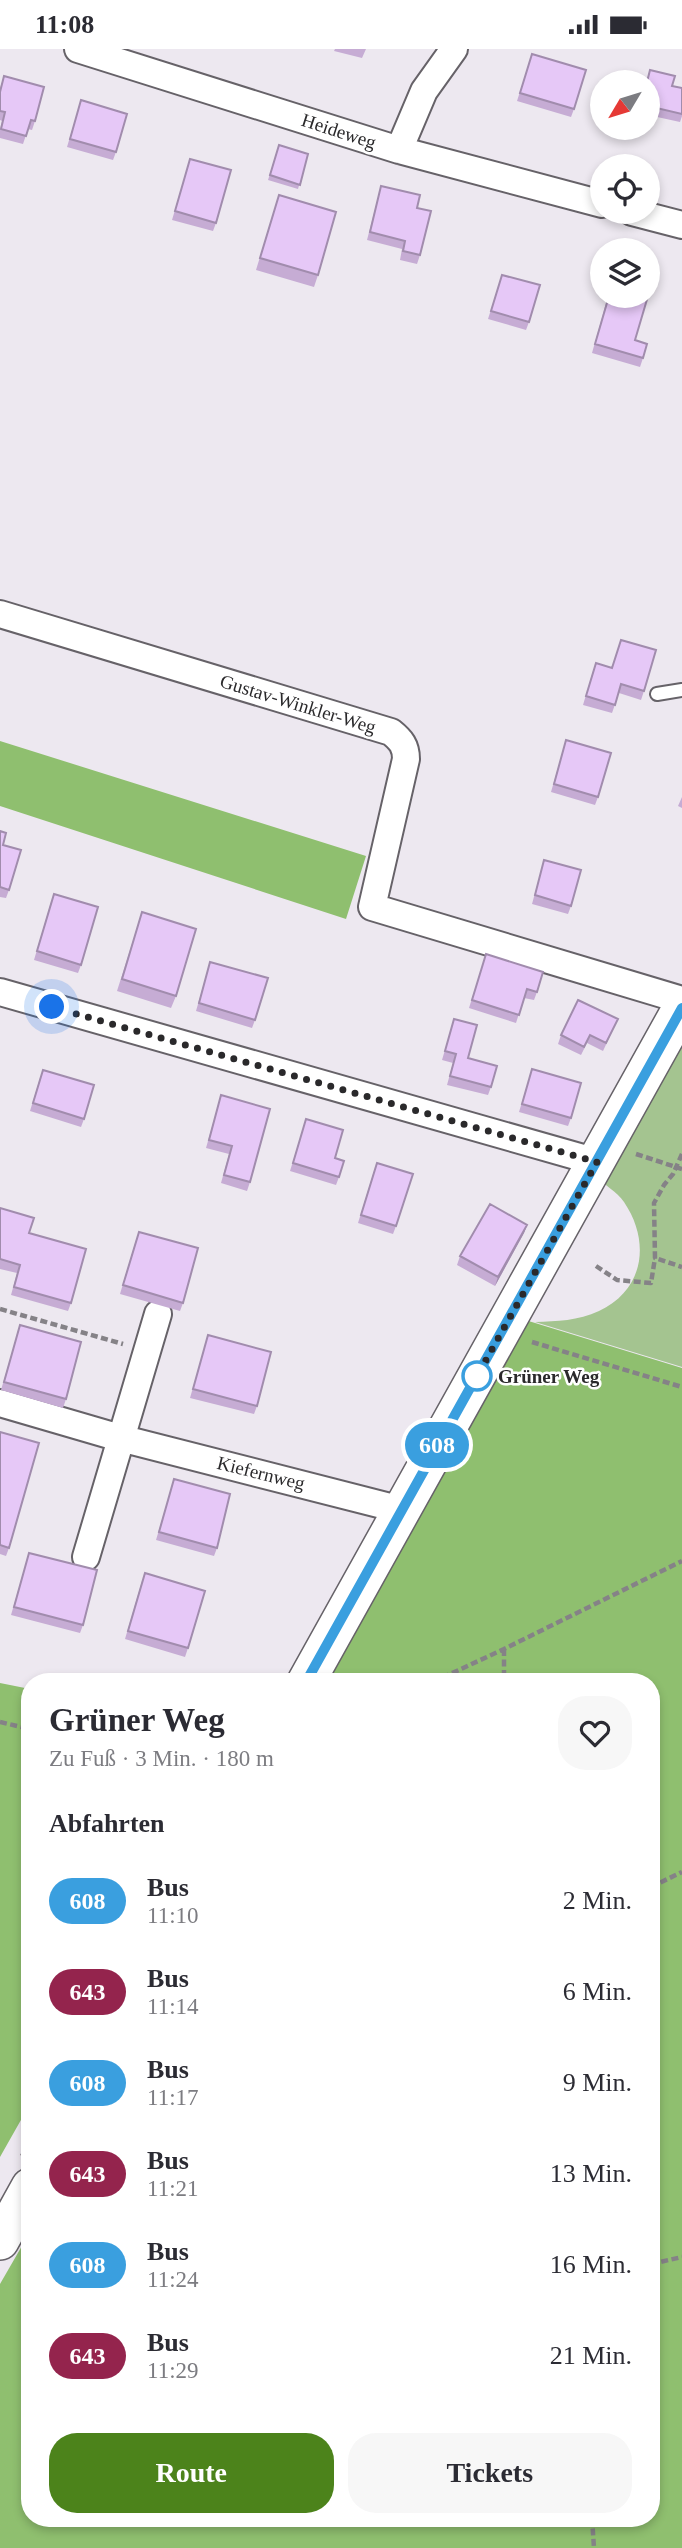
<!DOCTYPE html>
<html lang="de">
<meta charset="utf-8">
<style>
:root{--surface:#fff;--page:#f7f7f7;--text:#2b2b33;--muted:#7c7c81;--accent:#4c831b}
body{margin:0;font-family:Georgia,serif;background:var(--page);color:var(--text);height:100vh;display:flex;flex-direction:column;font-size:26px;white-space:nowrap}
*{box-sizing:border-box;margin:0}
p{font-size:23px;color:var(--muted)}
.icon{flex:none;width:38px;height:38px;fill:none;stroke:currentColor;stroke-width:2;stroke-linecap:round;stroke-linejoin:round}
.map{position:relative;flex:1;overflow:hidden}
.side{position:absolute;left:21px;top:1624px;width:639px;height:854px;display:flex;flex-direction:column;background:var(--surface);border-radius:28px;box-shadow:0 4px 10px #0003}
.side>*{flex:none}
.badge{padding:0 14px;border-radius:23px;font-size:24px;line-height:46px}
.needle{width:46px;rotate:232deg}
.buttons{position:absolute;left:590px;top:21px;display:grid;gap:14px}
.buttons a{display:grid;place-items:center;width:70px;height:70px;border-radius:50%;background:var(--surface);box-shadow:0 4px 10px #0003;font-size:35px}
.you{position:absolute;width:35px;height:35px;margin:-18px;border:5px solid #fff;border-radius:50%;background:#1a73e8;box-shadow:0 0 0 10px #1a73e833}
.map>.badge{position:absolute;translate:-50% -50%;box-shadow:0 0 0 4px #fff}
h2{padding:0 28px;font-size:26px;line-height:63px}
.round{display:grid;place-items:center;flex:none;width:74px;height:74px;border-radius:28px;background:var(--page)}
.head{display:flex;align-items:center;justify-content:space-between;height:119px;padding:0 28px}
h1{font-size:33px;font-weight:700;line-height:52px}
.primary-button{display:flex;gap:14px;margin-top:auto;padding:14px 28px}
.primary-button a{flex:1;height:80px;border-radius:28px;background:var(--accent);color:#fff;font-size:28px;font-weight:700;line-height:80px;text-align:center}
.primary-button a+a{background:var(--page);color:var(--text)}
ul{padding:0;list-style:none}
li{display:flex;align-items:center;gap:21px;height:91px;padding:0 28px}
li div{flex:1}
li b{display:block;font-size:26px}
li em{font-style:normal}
li .badge{min-width:77px;font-weight:700;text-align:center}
.status{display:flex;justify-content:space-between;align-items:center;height:49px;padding:0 35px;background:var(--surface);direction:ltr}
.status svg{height:19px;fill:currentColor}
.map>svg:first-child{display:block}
.green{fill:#a4c490}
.forest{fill:#8fbf6f}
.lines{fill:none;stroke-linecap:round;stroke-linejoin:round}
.lane-casing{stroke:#666268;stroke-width:16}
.street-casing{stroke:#666268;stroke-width:30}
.secondary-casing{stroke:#666268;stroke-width:40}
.path{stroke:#858287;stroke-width:4.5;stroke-dasharray:7 3.5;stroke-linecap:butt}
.lane{stroke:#fff;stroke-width:12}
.street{stroke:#fff;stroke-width:26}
.secondary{stroke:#fff;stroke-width:37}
.wall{fill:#c6acd4}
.shaded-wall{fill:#a18cad}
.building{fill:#e6c8f7;stroke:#a18cad;stroke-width:2}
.line-casing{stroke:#fff;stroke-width:16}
.line{stroke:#3a9fdf;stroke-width:10}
.walk{stroke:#2a292b;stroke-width:7;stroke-dasharray:0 12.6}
.stop-dot{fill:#fff;stroke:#3a9fdf;stroke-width:3.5}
.labels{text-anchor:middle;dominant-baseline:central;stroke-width:5;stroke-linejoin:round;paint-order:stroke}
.street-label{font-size:19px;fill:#2a292b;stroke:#fff}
.stop-label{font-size:19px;font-weight:bold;fill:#2a292b;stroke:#fff;text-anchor:start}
</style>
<div class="status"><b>11:08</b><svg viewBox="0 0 49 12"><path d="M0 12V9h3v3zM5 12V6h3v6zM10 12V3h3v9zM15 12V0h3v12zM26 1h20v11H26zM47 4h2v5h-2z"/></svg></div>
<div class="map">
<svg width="682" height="2499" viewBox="0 0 682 2499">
<rect width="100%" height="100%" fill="#ede8f0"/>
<path class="green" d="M682,978V1318L535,1273C557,1272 578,1272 599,1262C644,1241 651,1193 624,1153C617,1143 604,1135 595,1128Z"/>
<path class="forest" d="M0,692L366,807L346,870L0,757Z
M522,1270L682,1319V2499H0V2235L30,2183V2469H651V1633H317Z
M0,1634L30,1640V2055L0,2108Z"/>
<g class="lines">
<defs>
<path id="lane" d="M657,645L682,641"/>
<path id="street" d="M78,0L399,101L602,155
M399,101L424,42L454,0
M632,163L682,176
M0,565L391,683C401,691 406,697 406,710L372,858L682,951
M0,943L597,1113
M0,1354L120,1389L402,1461
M86,1508L158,1265"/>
<path id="secondary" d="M306,1633L682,958
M0,2192L30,2138"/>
</defs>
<use href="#lane" class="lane-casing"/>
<use href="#street" class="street-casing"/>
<use href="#secondary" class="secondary-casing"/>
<path class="path" d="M636,1105L682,1120
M682,1105L673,1125L664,1136L654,1154L655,1209L682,1218
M596,1217L617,1231L651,1234L655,1209
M0,1260L123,1295
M532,1293L682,1338
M504,1600V1633
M433,1633L504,1600L682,1512
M0,1673L30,1680
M651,1838L682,1823
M22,2107L30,2093
M651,2215L682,2208
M592,2469L594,2499"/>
<use href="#lane" class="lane"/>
<use href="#street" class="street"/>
<use href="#secondary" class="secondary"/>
</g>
<path class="wall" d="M335,0H366L362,9L334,2Z
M532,5L574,60L571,68L517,52Z
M650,21L672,37L682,39V67L680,73L648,66V33H646Z
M4,27L35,72L32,81L28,80L23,95L0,89V80L2,72L0,71V39Z
M81,51L116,103L113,111L67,98Z
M279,96L308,105L298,140L268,131Z
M190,110L216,174L213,182L172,171Z
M381,137L417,159L420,206L417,215L400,211L402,200L367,191Z
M279,146L318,226L314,238L256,221Z
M502,226L529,273L526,281L488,270Z
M608,247H648L635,291L643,309L640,318L592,304Z
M593,622L644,642L641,651L619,644L612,664L583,656Z
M566,691L598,748L595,756L551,743Z
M682,748V759L678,757Z
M0,782L9,841L6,849L0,848Z
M544,811L571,857L568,865L532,855Z
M51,853L81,916L78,924L34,911Z
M142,863L176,947L171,959L117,942Z
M486,905L537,943L534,951L524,949L516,974L469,959Z
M210,913L255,971L252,979L196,962Z
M454,970L468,1009L491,1038L488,1046L447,1036L453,1014L442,1011Z
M618,970L603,1002L587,994L581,1006L558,995L561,986Z
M532,1020L571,1069L568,1077L519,1063Z
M40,1029L84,1070L81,1078L30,1062Z
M221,1046L250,1133L247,1142L221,1134L229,1105L206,1099Z
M306,1070L335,1109L339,1128L336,1136L290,1122Z
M374,1122L396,1177L393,1185L358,1174Z
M0,1159L29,1184L71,1254L68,1262L11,1246L17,1224L0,1220Z
M527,1176L524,1184L495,1237L457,1216L460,1207Z
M136,1191L183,1254L180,1262L120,1245Z
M20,1276L66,1350L63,1359L1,1341Z
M208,1286L257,1357L254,1365L190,1349Z
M0,1383L9,1499L6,1507L0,1505Z
M174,1430L217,1499L214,1507L156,1491Z
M29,1504L83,1576L80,1584L11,1566Z
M142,1532L188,1599L185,1608L125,1590Z"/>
<path class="shaded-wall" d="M527,1176L524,1184L495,1237L498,1228Z"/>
<path class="building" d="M532,5L586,21L574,60L520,44Z
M650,21L675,27L672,37L682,39V65L648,57L647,33Z
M4,27L44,38L35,72L31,71L26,87L1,80L5,63L0,62V43Z
M81,51L127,65L116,103L70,90Z
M279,96L308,105L300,136L270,126Z
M190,110L231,121L216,174L175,162Z
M381,137L420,146L417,159L431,162L420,206L403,202L405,192L370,183Z
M279,146L336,163L318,226L260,209Z
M502,226L540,236L529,273L491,262Z
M609,247H648L635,291L647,295L643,309L595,295Z
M621,591L656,601L644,642L621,635L615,656L586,647L596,614L612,619Z
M566,691L611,704L598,748L554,735Z
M0,782L6,784L3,796L21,801L9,841L0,838Z
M544,811L581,821L571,857L535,846Z
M54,845L98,858L81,916L37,902Z
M142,863L196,880L176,947L122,930Z
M486,905L543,923L537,943L527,940L519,966L472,951Z
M210,913L268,929L255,971L199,954Z
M578,951L618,970L606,994L590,986L584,998L561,986Z
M454,970L477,976L468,1009L497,1017L491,1038L450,1027L456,1005L445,1002Z
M532,1020L581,1034L571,1069L522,1055Z
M43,1021L94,1036L84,1070L33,1054Z
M221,1046L270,1060L250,1133L224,1126L232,1097L209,1091Z
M306,1070L343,1081L335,1109L344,1112L339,1128L293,1114Z
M377,1114L413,1125L396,1177L361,1166Z
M490,1155L527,1176L498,1228L460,1207Z
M0,1159L34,1169L29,1184L86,1200L71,1254L14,1238L20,1216L0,1210Z
M139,1183L198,1199L183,1254L123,1236Z
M20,1276L81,1293L66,1350L4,1333Z
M208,1286L271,1303L257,1357L193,1340Z
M0,1383L39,1394L9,1499L0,1496Z
M174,1430L230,1445L217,1499L159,1483Z
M29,1504L97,1521L83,1576L14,1558Z
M145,1524L205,1542L188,1599L128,1582Z"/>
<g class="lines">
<defs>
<path id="line" d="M306,1633L682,959"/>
</defs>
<use href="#line" class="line-casing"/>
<use href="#line" class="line"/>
<path class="walk" d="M52,958L597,1113L477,1327"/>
</g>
<circle class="stop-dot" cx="477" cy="1327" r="14"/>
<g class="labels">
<g class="street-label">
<text transform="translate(339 82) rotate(18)">Heideweg</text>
<text transform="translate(298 655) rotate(17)">Gustav-Winkler-Weg</text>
<text transform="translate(261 1424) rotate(14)">Kiefernweg</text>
</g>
<g class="stop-label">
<text x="498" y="1327">Grüner Weg</text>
</g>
</g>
</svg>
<div class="buttons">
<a><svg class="needle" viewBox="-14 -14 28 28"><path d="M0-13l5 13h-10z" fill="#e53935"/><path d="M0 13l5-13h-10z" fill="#7c7c81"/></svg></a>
<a><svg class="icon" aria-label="locate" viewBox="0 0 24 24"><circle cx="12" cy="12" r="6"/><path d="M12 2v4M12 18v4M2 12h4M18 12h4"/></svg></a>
<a><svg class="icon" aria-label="layers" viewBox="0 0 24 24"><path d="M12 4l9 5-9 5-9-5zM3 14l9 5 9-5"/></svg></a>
</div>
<div class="you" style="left:52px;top:958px"></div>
<b class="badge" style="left:437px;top:1396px;background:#3a9fdf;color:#fff">608</b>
<section class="side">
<div class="head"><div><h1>Grüner Weg</h1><p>Zu Fuß · 3 Min. · 180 m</p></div><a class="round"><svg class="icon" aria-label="heart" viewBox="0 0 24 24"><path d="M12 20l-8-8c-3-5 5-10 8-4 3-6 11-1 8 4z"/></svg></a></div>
<h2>Abfahrten</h2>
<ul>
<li><span class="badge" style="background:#3a9fdf;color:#fff">608</span><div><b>Bus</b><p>11:10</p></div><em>2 Min.</em></li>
<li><span class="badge" style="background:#94244d;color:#fff">643</span><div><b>Bus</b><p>11:14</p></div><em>6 Min.</em></li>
<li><span class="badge" style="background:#3a9fdf;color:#fff">608</span><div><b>Bus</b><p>11:17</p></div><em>9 Min.</em></li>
<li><span class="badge" style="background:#94244d;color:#fff">643</span><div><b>Bus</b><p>11:21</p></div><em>13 Min.</em></li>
<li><span class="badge" style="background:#3a9fdf;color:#fff">608</span><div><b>Bus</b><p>11:24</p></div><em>16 Min.</em></li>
<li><span class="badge" style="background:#94244d;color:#fff">643</span><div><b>Bus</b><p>11:29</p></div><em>21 Min.</em></li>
</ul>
<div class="primary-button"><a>Route</a><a>Tickets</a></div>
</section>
</div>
